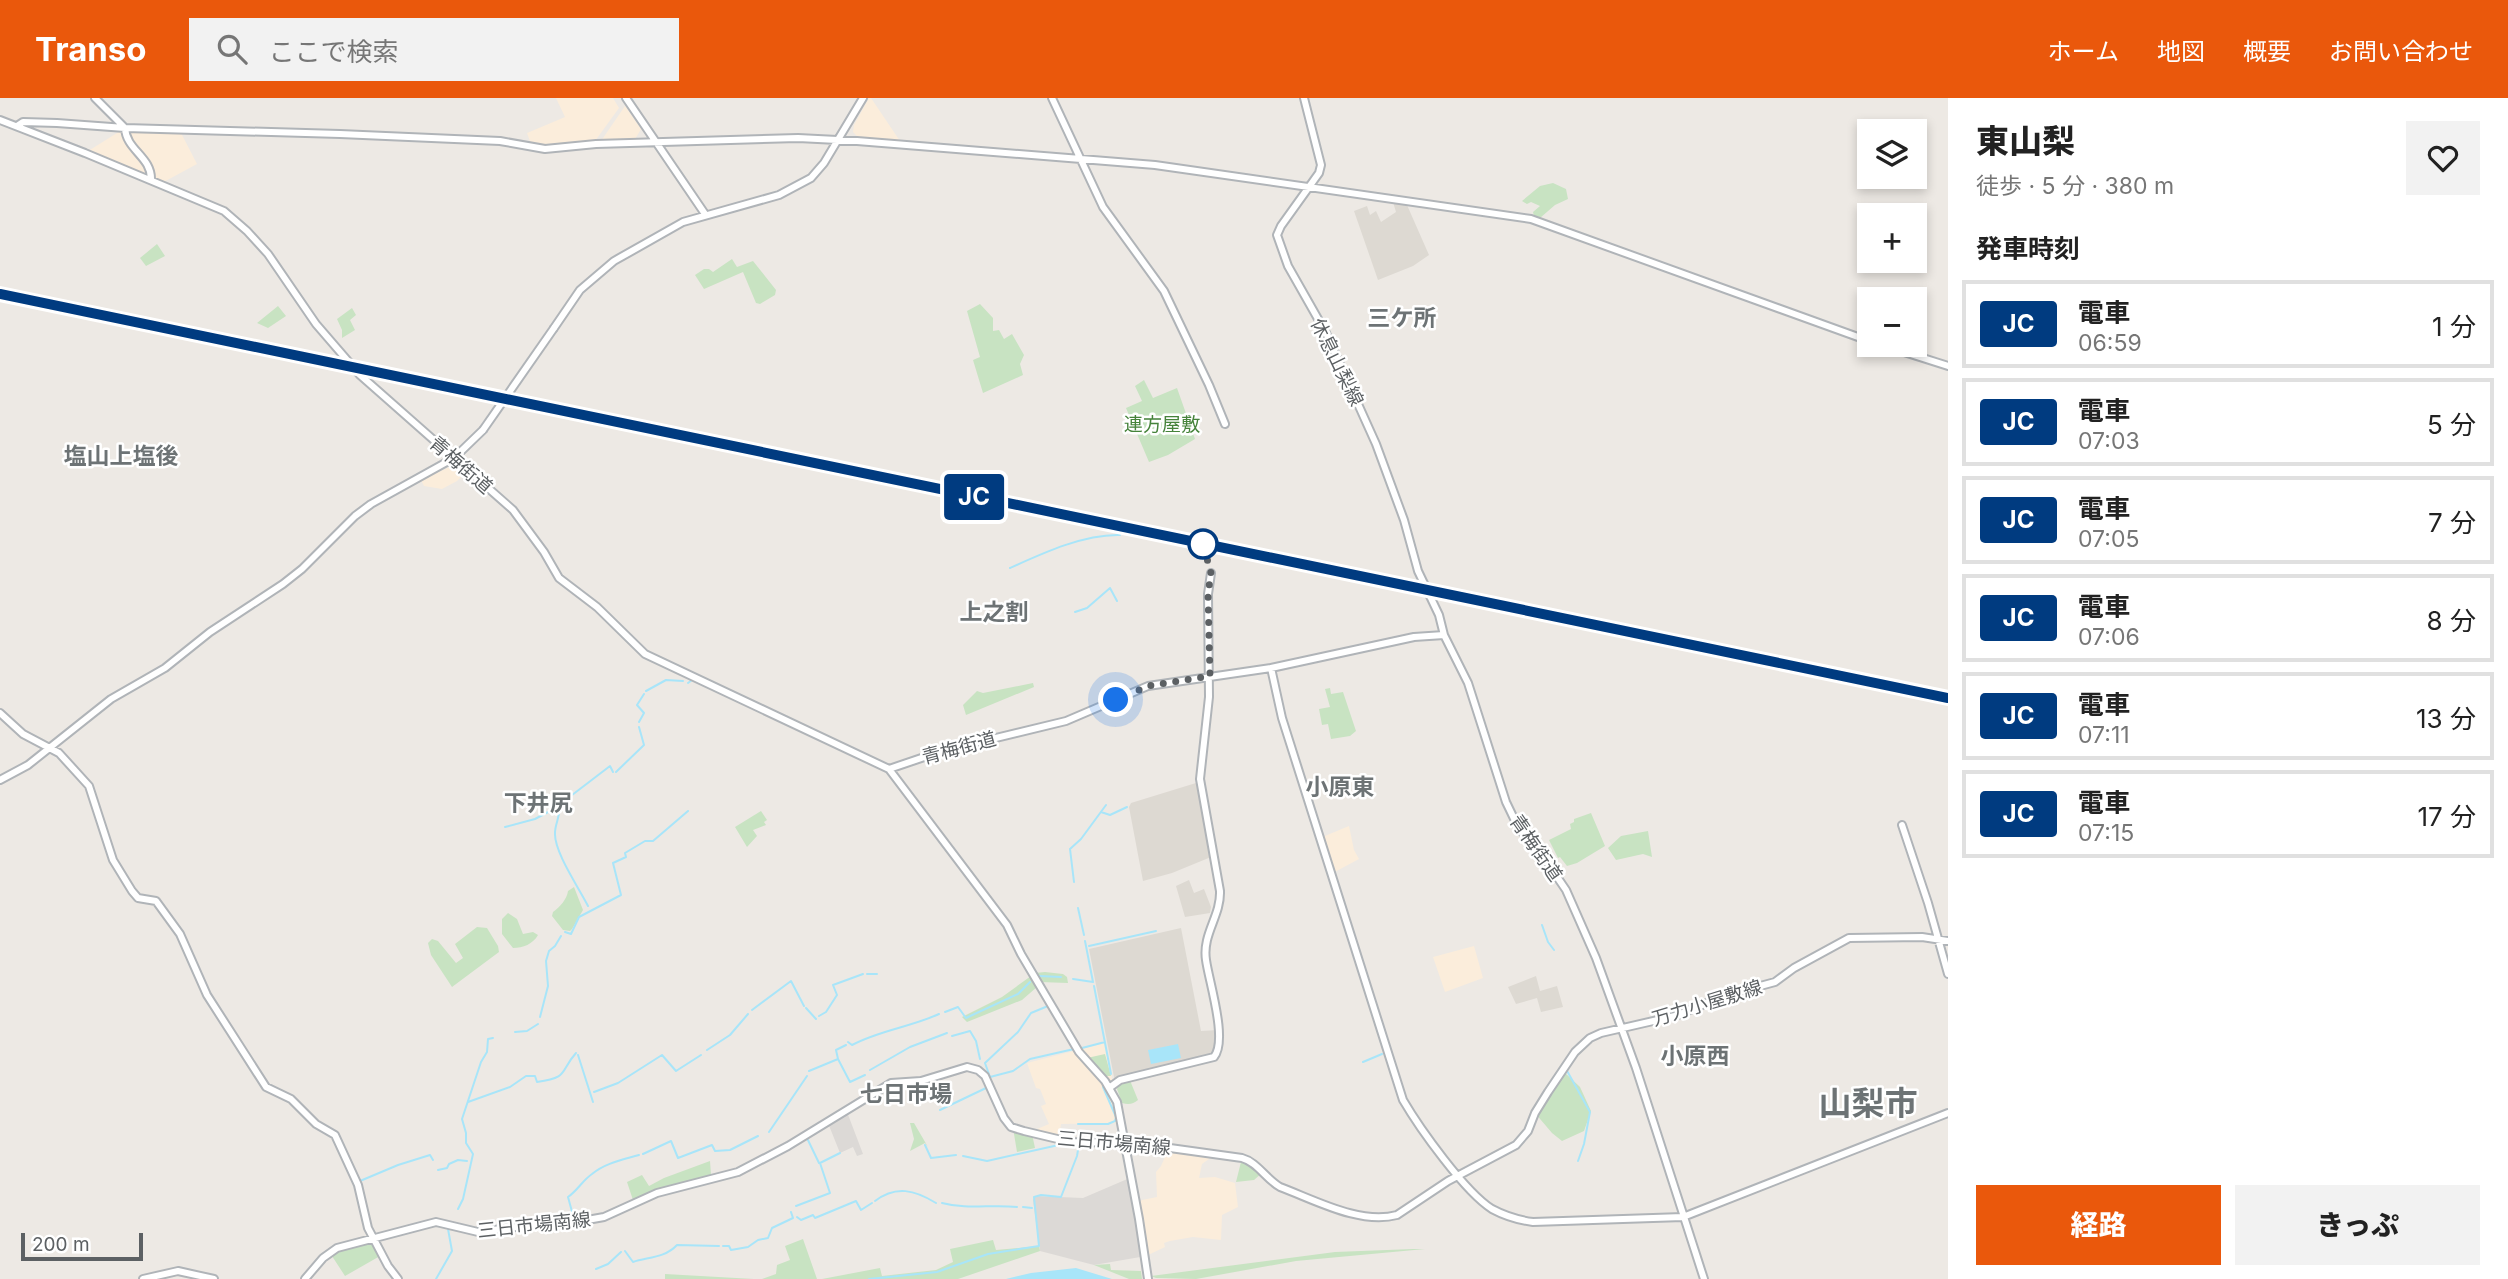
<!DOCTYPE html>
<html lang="ja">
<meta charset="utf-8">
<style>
:root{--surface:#fff;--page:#f2f2f2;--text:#222;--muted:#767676;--line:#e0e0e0;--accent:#ea580c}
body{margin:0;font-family:Inter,"Noto Sans JP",sans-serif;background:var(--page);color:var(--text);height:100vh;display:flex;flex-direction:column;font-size:26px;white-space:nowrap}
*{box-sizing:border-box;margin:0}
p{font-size:23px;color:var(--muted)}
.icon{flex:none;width:38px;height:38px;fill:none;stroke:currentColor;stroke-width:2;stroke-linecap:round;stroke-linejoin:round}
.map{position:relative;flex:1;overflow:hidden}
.side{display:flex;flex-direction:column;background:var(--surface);width:560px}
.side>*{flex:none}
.badge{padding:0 14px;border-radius:5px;font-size:24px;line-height:46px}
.fabs{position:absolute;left:1857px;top:21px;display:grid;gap:14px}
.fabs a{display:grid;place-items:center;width:70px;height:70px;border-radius:0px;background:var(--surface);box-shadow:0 4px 10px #0003;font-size:35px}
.scale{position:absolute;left:21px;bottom:18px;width:122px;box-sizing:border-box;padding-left:7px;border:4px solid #5c6063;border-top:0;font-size:19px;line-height:24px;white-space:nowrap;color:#5c6063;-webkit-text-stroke:5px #fff;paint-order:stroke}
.you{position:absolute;width:35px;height:35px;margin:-18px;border:5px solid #fff;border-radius:50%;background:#1a73e8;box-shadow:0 0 0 10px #1a73e833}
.map>.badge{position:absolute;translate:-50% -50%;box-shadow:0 0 0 4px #fff}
h2{padding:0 28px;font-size:26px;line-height:63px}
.round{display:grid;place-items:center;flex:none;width:74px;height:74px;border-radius:0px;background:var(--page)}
.head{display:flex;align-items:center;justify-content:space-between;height:119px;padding:0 28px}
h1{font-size:33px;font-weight:800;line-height:52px}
.primary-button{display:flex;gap:14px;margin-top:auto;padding:14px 28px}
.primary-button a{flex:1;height:80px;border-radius:0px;background:var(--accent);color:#fff;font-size:28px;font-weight:800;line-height:80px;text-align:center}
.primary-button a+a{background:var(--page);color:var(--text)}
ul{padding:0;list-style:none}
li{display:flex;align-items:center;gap:21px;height:88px;margin:0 14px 10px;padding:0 14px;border:4px solid var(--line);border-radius:0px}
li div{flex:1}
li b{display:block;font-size:26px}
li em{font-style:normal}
li .badge{min-width:77px;font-weight:700;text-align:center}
header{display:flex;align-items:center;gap:42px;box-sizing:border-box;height:98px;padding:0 35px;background:var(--accent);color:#fff}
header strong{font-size:33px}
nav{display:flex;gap:38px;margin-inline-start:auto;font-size:24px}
.search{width:490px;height:63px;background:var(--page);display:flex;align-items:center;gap:18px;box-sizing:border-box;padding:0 24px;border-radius:0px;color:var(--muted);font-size:26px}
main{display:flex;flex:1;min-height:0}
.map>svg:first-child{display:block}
.commercial{fill:#fbeddb}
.industrial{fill:#dcd9d6}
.education{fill:#ddd9d2}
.green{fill:#c8e3c2}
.water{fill:#a8e5f9}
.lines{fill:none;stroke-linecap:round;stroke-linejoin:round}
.stream{stroke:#a8e5f9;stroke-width:2}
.secondary-casing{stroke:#b0b4b8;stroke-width:10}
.secondary{stroke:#fff;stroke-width:6}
.rail-casing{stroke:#b0b1b1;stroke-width:4.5}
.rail{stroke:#fff;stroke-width:2;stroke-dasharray:5;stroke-linecap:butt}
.secondary-bridge-casing{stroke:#b0b4b8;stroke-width:10;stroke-linecap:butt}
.secondary-bridge{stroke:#fff;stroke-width:6}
.line-casing{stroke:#fff;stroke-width:16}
.line{stroke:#003b80;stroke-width:10}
.walk{stroke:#5c6063;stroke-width:7;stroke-dasharray:0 12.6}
.stop-dot{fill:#fff;stroke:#003b80;stroke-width:3.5}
.labels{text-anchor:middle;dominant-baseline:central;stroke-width:5;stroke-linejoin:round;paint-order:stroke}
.street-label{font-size:19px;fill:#5c6063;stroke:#fff}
.park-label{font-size:19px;fill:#46833b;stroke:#fff}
.quarter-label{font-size:23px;font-weight:bold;fill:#6d7375;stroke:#fff}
.town-label{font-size:33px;font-weight:bold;fill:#6d7375;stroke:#fff}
</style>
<header>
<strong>Transo</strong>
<div class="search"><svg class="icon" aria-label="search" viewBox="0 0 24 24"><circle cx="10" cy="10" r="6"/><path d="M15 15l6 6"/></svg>ここで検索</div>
<nav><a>ホーム</a><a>地図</a><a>概要</a><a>お問い合わせ</a></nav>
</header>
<main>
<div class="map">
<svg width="1948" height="1181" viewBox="0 0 1948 1181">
<rect width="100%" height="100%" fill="#ede9e4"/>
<path class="commercial" d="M556,0H613L619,10L595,43L545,49L531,46L527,35L565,19Z
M869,0H871L900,43L858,39L853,34L854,27Z
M625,8L641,31L634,43H601Z
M125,30L180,33L197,66L160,86L85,55Z
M452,368L458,369L465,375L457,383L442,391L424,388L421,382Z
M1349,728L1354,752L1359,761L1331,776L1320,740Z
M1474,848L1483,880L1445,894L1433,859Z
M1105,945L1113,985L1109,990L1121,1025L1061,1026L1059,1038L1036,1035L1037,1031L1049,1026L1041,1008L1046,1006L1040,991L1036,990L1027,965Z
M1169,1050L1216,1056L1202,1066L1199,1080L1215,1079L1235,1085L1238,1109L1222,1117L1221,1142L1193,1139L1170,1143L1164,1145L1165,1149L1146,1158L1137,1106L1142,1102L1157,1099L1156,1074L1161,1068Z"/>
<path class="industrial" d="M847,1014L863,1056L857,1058L853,1049L840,1055L828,1025Z
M1132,1079L1146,1158L1094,1167L1040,1153L1033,1102L1035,1098L1083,1100Z"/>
<path class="education" d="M1393,104L1407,107L1429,157L1413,168L1378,182L1354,113L1367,108L1370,117L1376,113L1381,124L1396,114Z
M1196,685L1211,759L1172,775L1143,783L1129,709L1131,705Z
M1189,782L1194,795L1204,791L1211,809L1210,815L1185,819L1176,788Z
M1181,830L1201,933L1218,932L1217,956L1115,984L1089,851Z
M1536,878L1540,893L1557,888L1563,909L1541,914L1537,900L1516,906L1508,889Z"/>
<path class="green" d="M1553,85L1566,91L1568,101L1555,107L1540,120L1534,118L1533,114L1540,108L1531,104L1527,106L1522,103L1540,88Z
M157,146L165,158L146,168L140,160Z
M732,161L737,169L753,163L776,192L775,197L760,206L756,205L743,174L704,191L695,177L704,171H709L713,174Z
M980,206L993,220V233L999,232L1004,241L1012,236L1024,257L1020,266L1023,277L983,295L973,262L980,259L967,213Z
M278,208L286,218L268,230L257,225Z
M352,210L356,217L350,222L355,232L342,240V232L337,221Z
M1144,282L1153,300L1177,290L1195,341L1168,357L1149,364L1126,310L1142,303L1135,288Z
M1033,585L1034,589L966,617L963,607L977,593L983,595Z
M1330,590L1331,596L1343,594L1356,633L1350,638L1331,641L1328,626L1322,627L1319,611L1330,609L1325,591Z
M761,713L767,722L764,724L766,727L753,732L757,738L747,749L735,729Z
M1591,715L1605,748L1577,765L1567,768L1560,759L1558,760L1549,742L1571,731L1570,726L1574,724V721Z
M1648,733L1652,759L1643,756L1616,762L1608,750L1621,738Z
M574,789L583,812L572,831L570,833L563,832L552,818L553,814C560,809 567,801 568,793Z
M508,815L517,821L523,836L533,834L538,837C533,846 523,850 513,850L502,836V821Z
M477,829L487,830L498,848L499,854L452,889L431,857L428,845L432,841L438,843L456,865L463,860L455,846Z
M1045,874L1063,876L1067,879L1068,885L1040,884L1035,875Z
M1031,878L1037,889L1022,902L967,924L962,919L1002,899Z
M1105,956L1111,978H1106L1087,960Z
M1563,973L1580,989L1591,1013L1584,1033L1562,1043L1552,1035L1535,1015Z
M1129,980L1138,1002C1133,1006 1129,1007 1122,1005L1117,991L1120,982Z
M910,1025H914L928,1049L925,1045L910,1053L914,1041Z
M1013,1030L1032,1036L1035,1050L1017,1054Z
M1242,1060L1262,1075L1254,1082L1236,1084Z
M710,1063L711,1077L648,1095L633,1102L627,1084L642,1077L649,1088L664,1080Z
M803,1141L817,1181H762L776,1176L777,1167L790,1162L785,1148Z
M993,1142L996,1152L1039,1148L1040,1153L958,1181H822L880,1170L882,1178L936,1172L953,1164L950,1151Z
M367,1145L374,1146L380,1158L345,1178L330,1155L337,1151Z
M1413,1151H1425L1296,1163L1196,1181L1156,1180L1151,1178L1335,1154Z
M1110,1166L1111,1172L1141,1173L1142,1181H1129L1094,1167Z
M665,1176L754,1181H665Z"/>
<path class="water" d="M1178,946L1181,960L1151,966L1148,952Z
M1076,1170L1112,1181H1006L1031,1175Z"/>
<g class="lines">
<path class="stream" d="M1010,470C1043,455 1084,436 1120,437
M1075,514L1087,510L1110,490L1117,503
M688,585L692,582
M646,593L666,582L683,583
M639,624L644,615L637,607L644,596
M616,674L644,647L639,629
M1101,714L1110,717L1127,709
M505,729L535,721L548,714
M1074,784L1070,751L1081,741L1106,707
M588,808C579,790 554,754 555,735C555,725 561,718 559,707L610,668L613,674
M1078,810L1084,837
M1542,827L1548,844L1554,852
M565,834L571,836L579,819L621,797L613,765L626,759L625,755L645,743H653L688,713
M1089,848L1156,833
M867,876H877
M1039,878L1061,879
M1073,881L1093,884L1085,843
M1094,888L1111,976
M1048,908L1031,915L1018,934L985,965L990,979L1013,973L1030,961L1074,951
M806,910L816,921
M752,912L791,883L804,908
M945,914L958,909L966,920L1018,896L1030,884
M819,918L826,914L837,897L833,887L863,876
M540,919L548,888L546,863L549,853L555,848L561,838
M515,934L527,933L538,926
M952,938L970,933L976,943L980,961
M848,944L852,947C880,932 911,929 939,916
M1082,950L1105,944
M707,952L730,937L748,916
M578,957L593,1004
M838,961L850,984L865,977
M1363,964L1382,956
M1566,971L1590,1014L1584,1046L1578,1063
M870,972L910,949L947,935
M809,973L838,961L836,952L846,947
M594,994L618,985L662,957L676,973L701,957
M468,1004L510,989L526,978H535L537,984C570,979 559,974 576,955
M940,1012L986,990
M1078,1026H1108L1115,1023L1116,1019L1103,989
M769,1034L807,978
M806,1038L819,1065
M925,1047L931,1060L956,1057
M643,1056L671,1043L678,1060L712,1047L715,1053L730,1052L758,1038
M963,1058L987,1063L1063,1046
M438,1072L447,1070L449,1066L458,1062L467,1063
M360,1083L398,1067L430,1057L433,1062
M875,1103C896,1087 915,1092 936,1105
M942,1105C968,1112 991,1106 1017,1109
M796,1108L830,1095L820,1065L840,1055
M1023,1109L1032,1110
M458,1111L463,1101L473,1056L466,1045V1035L462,1021L481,964L487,954L488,941L493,940
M797,1119L801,1122L813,1117L815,1120L856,1103L861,1112L872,1105
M574,1121L568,1099C577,1093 583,1082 592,1076C605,1065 622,1062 639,1057
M723,1148H729L731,1152L748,1149L758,1142L768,1140L772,1130L793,1120L791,1114
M625,1153L633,1164C648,1159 665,1160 677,1147L719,1148
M596,1171L608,1166L621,1154
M436,1181L452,1153L448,1131
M869,1181L937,1174L988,1156L1039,1148L1034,1099L1041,1097L1061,1099L1077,1058L1079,1046"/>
<defs>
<path id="secondary" d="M95,0L125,30C126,52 152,59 151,82
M626,0L705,116
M1052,0L1103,109L1164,193L1209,287L1225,326
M1304,0L1321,67L1319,75L1281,128L1277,137L1288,168L1326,235L1376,346L1404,422L1418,473L1439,517L1444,537L1468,585L1506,704L1519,731L1536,748L1566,792L1596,860L1636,970L1704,1181
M0,22L85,55L224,113L247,133L268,156L316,226L360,277L513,412L544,454L559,480L597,509L645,556L889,671L942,653L1066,623L1148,588L1271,570L1414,539L1444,537
M17,28L23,24L57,25L125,30L340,36L500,43L545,51L596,46L798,40L857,43L1155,67L1531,121L1869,243
M554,230L580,192L614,163L683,124L779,97L811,80L824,65L863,0
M1882,247L1948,268
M1271,570L1282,620L1403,1002C1420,1031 1465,1094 1492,1111C1505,1118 1518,1122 1533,1124L1683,1119L1948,1015
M0,615L23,636L59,655L89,688L113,762L132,793L138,800L156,803L180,836L207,897L266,989L291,1001L316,1026L335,1037L358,1087L368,1130L388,1168L398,1181
M889,671L1007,827L1021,856L1079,954L1105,983L1117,1004L1139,1121L1148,1181
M0,682L28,667L111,601L165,570L210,534L283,486L302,471L355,418L371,406L454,360L483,332
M1902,727L1928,805L1948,876
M1109,990L1120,982L1214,959C1228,942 1209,884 1206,862C1202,836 1221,818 1220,793L1200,681L1209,599L1208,496L1211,475
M143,1181L178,1173L214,1181
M305,1181L323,1160L337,1150L436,1124L478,1134L531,1127L548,1129L604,1119L657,1095L738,1074L788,1048L891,985L921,983L967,969L978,972L985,978L1004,1020L1011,1029L1024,1033L1070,1044L1134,1045L1242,1060C1257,1064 1266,1081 1280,1089C1315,1102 1360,1127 1397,1117L1448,1083L1516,1047L1528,1033L1535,1015L1548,994L1575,954L1590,940L1601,935L1675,918L1727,897L1775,884L1794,870L1849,840L1922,839L1948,843"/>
</defs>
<use href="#secondary" class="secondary-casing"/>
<use href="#secondary" class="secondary"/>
<defs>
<path id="rail" d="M0,199L1948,603"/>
</defs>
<use href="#rail" class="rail-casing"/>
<use href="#rail" class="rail"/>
<defs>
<path id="secondary-bridge" d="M483,332L554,230"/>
</defs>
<use href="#secondary-bridge" class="secondary-bridge-casing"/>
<use href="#secondary-bridge" class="secondary-bridge"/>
</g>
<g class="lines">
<defs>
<path id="line" d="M0,196L1948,600"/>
</defs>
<use href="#line" class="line-casing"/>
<use href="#line" class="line"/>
<path class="walk" d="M1116,602L1148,588L1210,578L1208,496L1211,475L1203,446"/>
</g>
<circle class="stop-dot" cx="1203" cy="446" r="14"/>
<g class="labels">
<g class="street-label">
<text transform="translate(1337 264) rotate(64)">休息山梨線</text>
<text transform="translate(461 367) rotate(41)">青梅街道</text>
<text transform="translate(959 650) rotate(-15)">青梅街道</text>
<text transform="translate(1536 750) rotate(55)">青梅街道</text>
<text transform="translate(1707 905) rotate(-17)">万力小屋敷線</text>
<text transform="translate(1114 1045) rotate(5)">三日市場南線</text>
<text transform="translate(534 1127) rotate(-6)">三日市場南線</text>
</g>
<g class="park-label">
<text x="1162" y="326">連方屋敷</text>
</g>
<g class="quarter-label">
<text x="1402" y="220">三ケ所</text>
<text x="121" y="358">塩山上塩後</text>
<text x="994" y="514">上之割</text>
<text x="1340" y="689">小原東</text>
<text x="538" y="705">下井尻</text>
<text x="1695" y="958">小原西</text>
<text x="906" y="996">七日市場</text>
</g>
<g class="town-label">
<text x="1868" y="1005">山梨市</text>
</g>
</g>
</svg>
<div class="fabs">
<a><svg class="icon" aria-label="layers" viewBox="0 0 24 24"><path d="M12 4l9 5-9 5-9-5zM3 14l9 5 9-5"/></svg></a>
<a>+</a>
<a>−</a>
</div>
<div class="scale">200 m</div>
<div class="you" style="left:1116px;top:602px"></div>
<b class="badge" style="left:974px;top:399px;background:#003b80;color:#fff">JC</b>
</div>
<section class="side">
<div class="head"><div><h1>東山梨</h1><p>徒歩 · 5 分 · 380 m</p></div><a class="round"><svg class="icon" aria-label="heart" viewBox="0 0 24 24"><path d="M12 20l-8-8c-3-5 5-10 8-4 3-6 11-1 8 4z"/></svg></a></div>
<h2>発車時刻</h2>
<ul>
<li><span class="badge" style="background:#003b80;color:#fff">JC</span><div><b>電車</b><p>06:59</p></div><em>1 分</em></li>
<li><span class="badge" style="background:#003b80;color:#fff">JC</span><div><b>電車</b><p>07:03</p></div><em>5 分</em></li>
<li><span class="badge" style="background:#003b80;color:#fff">JC</span><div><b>電車</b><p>07:05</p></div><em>7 分</em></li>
<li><span class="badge" style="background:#003b80;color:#fff">JC</span><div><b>電車</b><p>07:06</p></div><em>8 分</em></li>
<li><span class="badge" style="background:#003b80;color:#fff">JC</span><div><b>電車</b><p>07:11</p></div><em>13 分</em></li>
<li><span class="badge" style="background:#003b80;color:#fff">JC</span><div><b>電車</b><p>07:15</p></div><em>17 分</em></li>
</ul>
<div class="primary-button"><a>経路</a><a>きっぷ</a></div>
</section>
</main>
